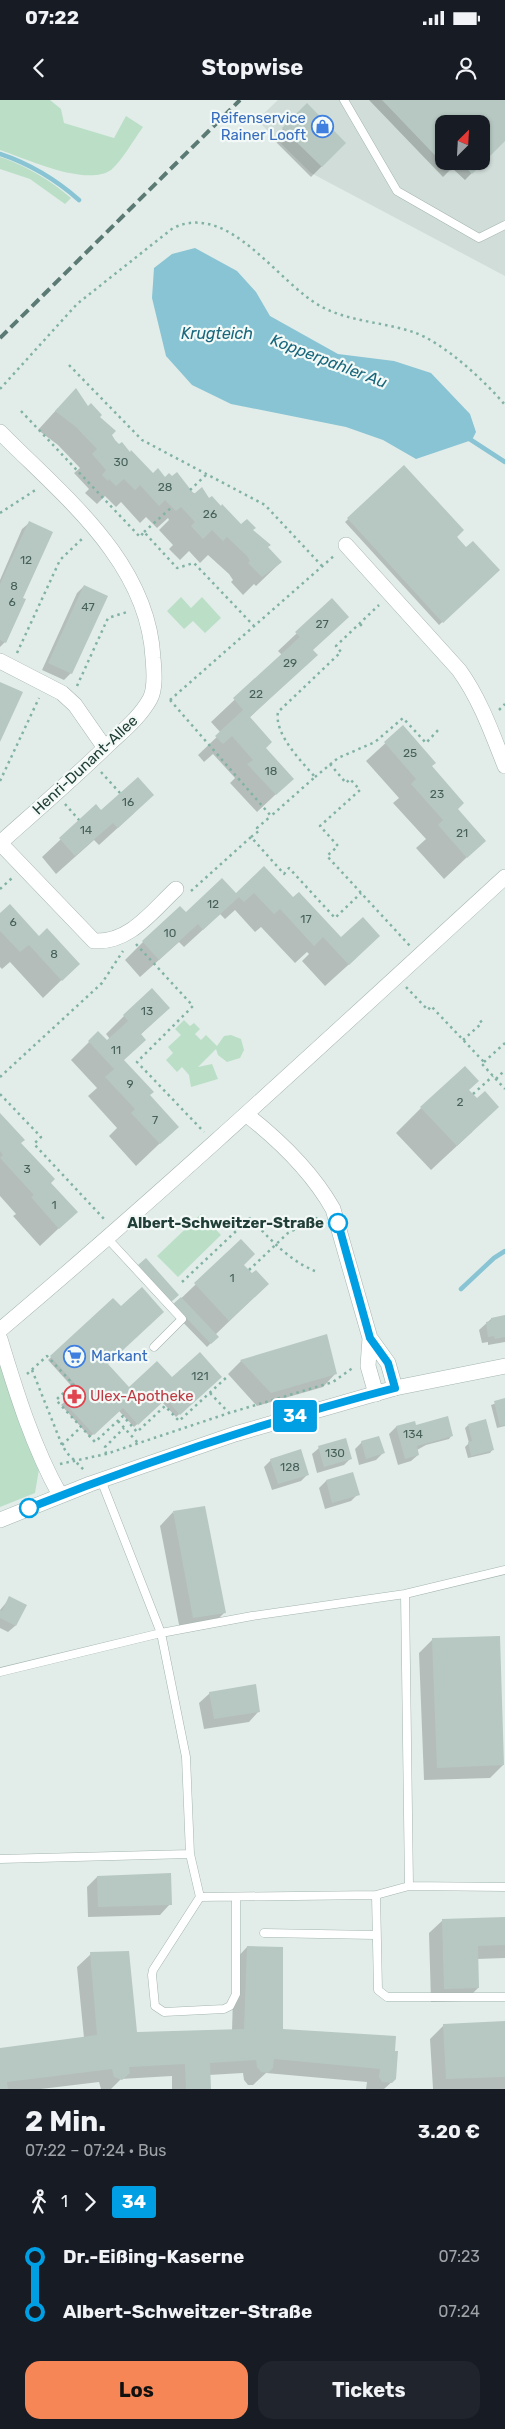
<!DOCTYPE html>
<html lang="de">
<meta charset="utf-8">
<style>
:root{--surface:#171b24;--page:#20242c;--text:#f1f3f6;--muted:#9ea1a6;--accent:#f78656}
body{margin:0;font-family:Rubik,sans-serif;background:var(--page);color:var(--text);height:100vh;display:flex;flex-direction:column;font-size:19px;white-space:nowrap}
*{box-sizing:border-box;margin:0}
p{font-size:16px;color:var(--muted)}
.icon{flex:none;width:28px;height:28px;fill:none;stroke:currentColor;stroke-width:2;stroke-linecap:round;stroke-linejoin:round}
.map{position:relative;height:1989px;overflow:hidden}
.side{display:flex;flex-direction:column;background:var(--surface);flex:1}
.side>*{flex:none}
.badge{padding:0 10px;border-radius:4px;font-size:18px;line-height:32px}
.needle{width:32px;rotate:24deg}
.tools{position:absolute;left:435px;top:15px;display:grid;gap:10px}
.tools a{display:grid;place-items:center;width:55px;height:55px;border-radius:10px;background:var(--surface);box-shadow:0 1px 4px #0004;font-size:25px}
.map>.badge{position:absolute;translate:-50% -50%;box-shadow:0 0 0 2px #fff}
.legs{display:flex;align-items:center;gap:8px;height:55px;padding:0 25px;font-size:16px}
.legs p{margin-inline-start:auto}
.summary{display:flex;align-items:center;justify-content:space-between;height:85px;padding:0 25px}
h1{font-size:28px;font-weight:700;line-height:38px}
.action{display:flex;gap:10px;margin-top:auto;padding:10px 25px}
.action a{flex:1;height:58px;border-radius:15px;background:var(--accent);color:#111;font-size:20px;font-weight:700;line-height:58px;text-align:center}
.action a+a{background:var(--page);color:var(--text)}
ul{padding:0 25px;list-style:none}
li{display:flex;align-items:center;gap:18px;height:55px;font-size:19px}
li i{display:grid;place-items:center;width:8px;height:100%;margin:0 6px;background:currentColor}
li i::after{content:'';width:12px;height:12px;margin:-6px;border:4px solid;border-radius:50%;background:var(--surface)}
li p{margin-inline-start:auto}
li:first-child i{background:linear-gradient(#0000 50%,currentColor 0)}
li:last-child i{background:linear-gradient(currentColor 50%,#0000 0)}
.status{display:flex;justify-content:space-between;align-items:center;height:35px;padding:0 25px;background:var(--surface);direction:ltr}
.status svg{height:14px;fill:currentColor}
header{display:flex;justify-content:space-between;align-items:center;height:65px;padding:0 25px;background:var(--surface);font-size:22px;font-weight:700}
.map>svg:first-child{display:block}
.built{fill:#d0ddd8;fill-rule:evenodd}
.green{fill:#badfc6}
.water{fill:#88c4d4}
.shadow{fill:#0003;fill-rule:evenodd}
.lines{fill:none;stroke-linecap:round;stroke-linejoin:round}
.stream{stroke:#88c4d4;stroke-width:4.5}
.building{fill:#b7c8c2;fill-rule:evenodd}
.service-casing{stroke:#a4b5b0;stroke-width:9}
.minor-casing{stroke:#a4b5b0;stroke-width:16}
.tertiary-casing{stroke:#a4b5b0;stroke-width:16}
.path{stroke:#81b2a5;stroke-width:2.5;stroke-dasharray:2.5 4;stroke-linecap:butt}
.service{stroke:#fff;stroke-width:8}
.minor{stroke:#fff;stroke-width:15}
.tertiary{stroke:#fff;stroke-width:15}
.rail{stroke:#5c7a74;stroke-width:4;stroke-dasharray:10 5;stroke-linecap:butt}
.line-1-casing{stroke:#fff;stroke-width:11}
.line-1{stroke:#009ee3;stroke-width:8}
.stop-1-dot{fill:#fff;stroke:#009ee3;stroke-width:2.5}
.labels{text-anchor:middle;dominant-baseline:central;stroke-width:4.5;stroke-linejoin:round;paint-order:stroke}
.number-label{font-size:12px;fill:#46615a}
.shop-label{font-size:15px;fill:#366cbe;stroke:#f3f9f6;text-anchor:end}
.street-label{font-size:15px;fill:#213f38;stroke:#f3f9f6}
.stop-label{font-size:15px;font-weight:bold;fill:#213f38;stroke:#f3f9f6;text-anchor:end}
.health-label{font-size:15px;fill:#be3a42;stroke:#f3f9f6;text-anchor:start}
.water-label{font-size:16px;font-style:italic;fill:#19677d;stroke:#f3f9f6}
</style>
<div class="status"><b>07:22</b><svg viewBox="0 0 49 12"><path d="M0 12V9h3v3zM5 12V6h3v6zM10 12V3h3v9zM15 12V0h3v12zM26 1h20v11H26zM47 4h2v5h-2z"/></svg></div>
<header><svg class="icon" aria-label="back" viewBox="0 0 24 24"><path d="M15 5l-7 7 7 7"/></svg>Stopwise<svg class="icon" aria-label="person" viewBox="0 0 24 24"><circle cx="12" cy="8" r="4"/><path d="M4 21q1-7 8-7t8 7"/></svg></header>
<div class="map">
<svg width="505" height="1989" viewBox="0 0 505 1989">
<rect width="100%" height="100%" fill="#e2ede9"/>
<path class="built" d="M278,0H505V176L311,73L257,20ZM444,24H481V61H444Z"/>
<path class="green" d="M0,0H50L61,9L64,23L114,38L126,16L143,27C135,38 121,62 111,70C86,87 27,59 0,50Z
M0,57C27,66 50,80 71,98L65,104L30,79L0,69Z
M181,497L191,508L202,497L221,518L205,533L193,521L184,529L167,511Z
M184,920L190,926L194,923L200,929L195,934L201,940L206,935L217,946L224,936L231,935L241,939L244,950L240,958L227,962L218,955L216,949L198,967L212,964L218,979L191,987L189,975L182,967L177,972L166,960L173,953L168,947L181,935L175,929Z
M201,1114L221,1135L178,1177L157,1156Z
M0,1263L39,1369L35,1393L0,1407Z"/>
<path class="water" d="M195,148L237,171L256,192L270,216L338,254L394,261L431,273L470,314L476,332L472,340L416,359L383,340L346,327L231,304L192,285L166,256L152,198L154,168L172,154Z"/>
<path class="shadow" d="M369,0H505V39L465,80L452,68L443,77ZM444,24H481V61H444Z
M307,5L345,43L311,77L273,39Z
M58,308H88L98,317L119,346L153,374L209,400L240,424L251,430L281,462L256,486L254,484L243,495L231,482L233,480L229,474L208,455L200,463L189,451L180,460L169,449L173,445L159,430L169,420L168,418L157,428L146,417L140,423L121,402L116,407L105,396L97,404L85,393L89,389L74,373L80,368L58,345L38,330Z
M404,367L466,449L499,470L439,525L345,422Z
M29,423L21,499L24,500L5,542L0,547V480L22,429Z
M84,486L71,573L64,580L42,570L77,493Z
M332,500L312,551L316,555L249,618L264,648L292,679L257,712L230,683L235,678L213,654L204,662L198,655L221,633L211,622L282,555L278,551Z
M403,627L456,709L485,740L444,779L416,748L426,739L393,703L399,698L366,661Z
M96,706L101,712L134,713L99,745L94,740L56,774L42,757Z
M264,768L293,799L341,839L356,858L325,886L302,861L309,854L307,852L295,863L261,827L255,832L235,810L225,819L220,814L184,847L179,842L140,877L125,860L143,842L186,814L236,794Z
M0,814L78,864L43,898L10,862L2,869L0,867Z
M169,908L140,935L123,961L148,996L177,1027L136,1066L109,1036L117,1028L88,996L97,988L71,960L89,942H106L110,939L106,934L124,916Z
M421,1008L472,1032L431,1070L396,1033Z
M0,1015L49,1083L76,1112L40,1146L13,1116L16,1114L0,1096Z
M241,1141L243,1165L252,1175L268,1184L215,1235L217,1237L207,1247L170,1209Z
M113,1200L121,1208L107,1264L129,1288L172,1279L221,1276L176,1317L162,1302L134,1327L119,1311L90,1337L61,1305L76,1291L48,1260Z
M505,1216V1242L488,1245V1242L482,1243L479,1230L491,1219Z
M326,1236L336,1273L323,1287L257,1306L228,1274L241,1261Z
M505,1300V1326L497,1328L491,1305Z
M468,1325L493,1349L490,1353L468,1358L465,1347L469,1343L465,1328Z
M416,1326L452,1335L449,1339L426,1345L417,1350L418,1355L411,1361L398,1365L389,1334L396,1327Z
M362,1342L383,1353L376,1360L359,1365L355,1349Z
M319,1348L351,1358L344,1365L317,1373L312,1354Z
M271,1360L308,1374L301,1381L272,1390L264,1367Z
M352,1373L358,1394L351,1401L325,1409L319,1388L326,1381Z
M173,1412L224,1513L211,1526L180,1530L160,1426Z
M10,1498L25,1506L15,1526L8,1532L0,1528V1510Z
M433,1539L503,1665L490,1678L424,1680L419,1553Z
M210,1593L259,1611L249,1622L204,1629L199,1603Z
M97,1777L170,1804L160,1815L88,1817L87,1787Z
M505,1818V1858L477,1859L478,1888L465,1901L431,1902L429,1833L443,1820Z
M247,1847L282,1930L395,1937V1979L384,1989H366L367,1982L266,1973L253,1985H248L244,1980L243,1973L209,1975L210,1989H172V1976L121,1979L111,1989H101L99,1982L41,1989H0V1949L84,1938L77,1867L91,1854L135,1933L232,1931L234,1861Z
M505,1923V1989H433L430,1939L444,1925Z"/>
<g class="lines">
<path class="stream" d="M0,54C30,64 55,79 79,100
M468,338L505,362
M461,1189L494,1158L505,1151"/>
</g>
<path class="building" d="M382,0H505V41L472,74L460,62L450,71ZM444,24H481V61H444Z
M307,3L346,43L322,67L282,28Z
M76,288L88,306L91,303L102,315L100,317L116,331L112,335L115,340L119,344L122,342L130,352L131,350L153,373L158,368L165,377L169,373L172,376L177,372L194,394L202,387L209,398L212,396L221,406L222,404L241,424L247,419L256,428L253,430L271,445L268,447L282,462L262,477L248,463L250,461L247,456L227,437L223,441L212,430L203,439L191,426L195,422L181,407L176,411L165,400L159,406L140,385L135,390L124,379L116,386L109,379L108,381L102,375L106,370L92,354L97,349L76,327L55,311Z
M404,365L464,430L457,437L466,447L473,441L500,470L443,523L347,418Z
M29,421L53,432L23,498L26,499L6,543L0,540V484Z
M84,485L108,496L72,574L48,563Z
M332,498L349,517L313,550L318,555L250,617L272,642L266,648L294,679L276,695L247,664L253,660L232,636L223,644L215,636L243,610L233,598L300,537L295,532Z
M0,582L23,592L0,642Z
M403,625L436,663L432,666L464,703L458,709L486,741L467,758L438,725L443,720L411,684L416,679L384,642Z
M138,677L154,695L118,728L113,723L75,756L59,738L96,704L101,710Z
M264,766L293,797L299,792L341,837L363,817L380,836L349,865L323,837L314,846L280,809L274,814L254,793L244,802L239,797L203,830L198,824L159,860L142,841L180,806L186,812L222,778L236,793Z
M10,804L39,836L47,828L80,864L62,881L29,845L20,852L0,831V813Z
M152,888L170,908L141,934L146,940L124,960L154,992L150,995L179,1027L160,1044L131,1013L135,1009L105,977L114,969L88,941L98,931L107,940L128,921L123,915Z
M465,966L479,981L469,990L477,998L485,991L499,1007L457,1046L420,1007Z
M0,1013L25,1040L21,1043L55,1079L51,1083L78,1112L59,1129L31,1097L34,1095L0,1058L3,1055L0,1051Z
M241,1139L255,1154L244,1165L252,1173L256,1170L269,1184L229,1221L194,1183Z
M146,1158L179,1195L171,1202L138,1165Z
M142,1187L164,1212L108,1264L129,1287L157,1261L172,1277L200,1252L222,1277L180,1315L166,1299L138,1325L123,1308L94,1335L63,1301L78,1287L50,1256L113,1198L121,1206Z
M181,1197L219,1237L211,1244L173,1204Z
M505,1215V1237L495,1239L494,1236L488,1237L486,1222L491,1221V1218Z
M327,1234L337,1274L271,1293L240,1260Z
M505,1298V1325L500,1326L494,1301Z
M448,1316L453,1336L417,1346L419,1355L405,1359L396,1326L415,1321L416,1325Z
M486,1319L494,1350L471,1356L468,1342L472,1341L468,1324Z
M379,1336L385,1353L366,1359L361,1341Z
M346,1338L352,1359L324,1367L318,1346Z
M301,1349L309,1375L278,1384L270,1359Z
M353,1372L360,1395L332,1403L326,1380Z
M205,1406L226,1513L193,1518L173,1411Z
M9,1496L27,1505L16,1526L0,1518V1510L2,1511Z
M500,1536L504,1665L437,1668L432,1538Z
M256,1584L260,1612L214,1619L209,1592Z
M171,1773L172,1805L98,1807L97,1776Z
M505,1817V1845L478,1846L479,1888L444,1889L442,1819Z
M247,1846L283,1847V1929L396,1936L395,1951H398L396,1979L392,1983L382,1982L379,1977L380,1969L274,1959L273,1968L268,1973L261,1972L257,1967L256,1960L210,1963L211,1989H186L185,1964L129,1967L130,1973L122,1980L114,1977L112,1969L7,1982L8,1989H0V1948L97,1935L90,1852L129,1851L137,1932L244,1929Z
M505,1921V1977L446,1979L443,1924Z"/>
<g class="lines">
<defs>
<path id="service" d="M344,0L397,91L479,138L505,125
M108,1139L182,1219L154,1247
M101,1380L161,1533L186,1657L190,1754L200,1797L153,1870L152,1875L155,1906L164,1912L224,1909L230,1906L236,1894V1798
M405,1494L409,1786
M0,1572L161,1533L252,1516L405,1494L505,1470
M0,1759L190,1754
M376,1795L378,1890L387,1897H505
M200,1797L376,1795L409,1786L505,1787
M264,1833L375,1835"/>
<path id="minor" d="M0,332C63,396 148,461 153,558C154,570 156,588 150,599C140,617 124,630 109,644C74,678 37,710 0,743
M346,445L459,570C480,599 492,633 505,666
M0,561L62,593L75,605L105,648
M0,743L94,841C130,843 152,811 176,789
M247,1015C280,1041 312,1072 333,1109L370,1238L368,1266L376,1294
M0,1230C173,1084 338,930 505,777
M370,1238L388,1263L395,1288
M0,1239C16,1292 33,1347 60,1395"/>
<path id="tertiary" d="M0,1420L90,1384L235,1334L395,1288L505,1266"/>
</defs>
<use href="#service" class="service-casing"/>
<use href="#minor" class="minor-casing"/>
<use href="#tertiary" class="tertiary-casing"/>
<path class="path" d="M69,265L142,340L265,405L322,466
M0,289L77,204L173,128C230,101 277,183 322,207C351,222 383,222 413,232C443,242 485,281 505,305
M21,311L140,437L144,432L177,468L194,463L254,526
M190,390L207,374
M0,413L37,389
M144,432L172,407
M360,524L364,528
M17,553L60,460L83,438
M77,586L108,518L127,512
M170,600L271,716L315,677C301,661 274,634 278,612L341,552L336,546L379,505
M170,600L335,455
M499,610L505,604
M330,664L346,683L350,679L360,690L320,726L338,746L327,756L410,846
M101,672L120,693
M315,677L338,658L375,642L403,618L426,643L440,628
M0,681L39,598
M65,704L79,720
M251,737L259,731L257,728L271,716
M0,789L12,778
M191,791L251,737L284,774L289,768L335,818L361,793
M136,844L193,906L137,962L204,1032
M406,887L428,910L431,906L484,962L482,964L505,989
M463,940L482,923L479,919
M484,962L505,943
M0,977L102,883L123,851
M496,979L505,970
M0,994L41,1037L34,1044L105,1120
M473,994L493,976
M249,1170L288,1133L321,1116
M182,1182L250,1118C269,1138 288,1160 315,1171
M32,1270L62,1345L67,1353L85,1371
M27,1274L47,1256L73,1284L56,1300L95,1342L123,1316L137,1332L165,1306L179,1321L228,1276
M73,1284L76,1289
M210,1293L229,1313
M118,1321L138,1343
M62,1345L81,1327
M106,1354L105,1347L124,1328
M60,1364L106,1354L229,1313L333,1282L354,1267"/>
<use href="#service" class="service"/>
<use href="#minor" class="minor"/>
<use href="#tertiary" class="tertiary"/>
<path class="rail" d="M0,238L240,0"/>
</g>
<g class="lines">
<defs>
<path id="line-1" d="M29,1408C148,1361 271,1320 395,1288L388,1263L370,1238L338,1123"/>
</defs>
<use href="#line-1" class="line-1-casing"/>
<use href="#line-1" class="line-1"/>
</g>
<defs>
<symbol id="shop-ring" viewBox="-11 -11 22 22"><circle r="9.5" fill="#f3f9f6" stroke="#3f7fe0" stroke-width="1.5"/><path d="M-5-2.5h2.3a2.7 3.5 0 0 1 5.4 0H5L5.5 6h-11ZM-1.5-2.5h3a1.5 2.3 0 0 0-3 0Z" fill="#3f7fe0"/></symbol>
<symbol id="supermarket-ring" viewBox="-11 -11 22 22"><circle r="9.5" fill="#f3f9f6" stroke="#3f7fe0" stroke-width="1.5"/><path d="M-6-5.5h2.5l.6 2H6L4.5 2H-2.5L-4.4-4H-6ZM-1.5 3.2a1.3 1.3 0 1 0 .1 0ZM3 3.2a1.3 1.3 0 1 0 .1 0Z" fill="#3f7fe0"/></symbol>
<symbol id="pharmacy-ring" viewBox="-11 -11 22 22"><circle r="9.5" fill="#f3f9f6" stroke="#e0444e" stroke-width="1.5"/><path d="M-2-6h4v4h4v4h-4v4h-4v-4h-4v-4h4Z" fill="#e0444e"/></symbol>
</defs>
<g fill-rule="evenodd">
<use href="#shop-ring" x="310" y="14" width="25" height="25"/>
<use href="#supermarket-ring" x="62" y="1244" width="25" height="25"/>
<use href="#pharmacy-ring" x="62" y="1284" width="25" height="25"/>
</g>
<g class="stop-1-dot">
<circle cx="338" cy="1123" r="9"/>
<circle cx="29" cy="1408" r="9"/>
</g>
<g class="labels">
<g class="number-label">
<text x="121" y="362">30</text>
<text x="165" y="387">28</text>
<text x="210" y="414">26</text>
<text x="26" y="460">12</text>
<text x="14" y="486">8</text>
<text x="12" y="502">6</text>
<text x="88" y="507">47</text>
<text x="322" y="524">27</text>
<text x="290" y="563">29</text>
<text x="256" y="594">22</text>
<text x="410" y="653">25</text>
<text x="271" y="671">18</text>
<text x="437" y="694">23</text>
<text x="128" y="702">16</text>
<text x="86" y="730">14</text>
<text x="462" y="733">21</text>
<text x="213" y="804">12</text>
<text x="306" y="819">17</text>
<text x="13" y="822">6</text>
<text x="170" y="833">10</text>
<text x="54" y="854">8</text>
<text x="147" y="911">13</text>
<text x="116" y="950">11</text>
<text x="130" y="984">9</text>
<text x="460" y="1002">2</text>
<text x="155" y="1020">7</text>
<text x="27" y="1069">3</text>
<text x="54" y="1105">1</text>
<text x="232" y="1178">1</text>
<text x="200" y="1276">121</text>
<text x="413" y="1334">134</text>
<text x="335" y="1353">130</text>
<text x="290" y="1367">128</text>
</g>
<g class="shop-label">
<text x="306" y="18">Reifenservice<tspan x="306" dy="17">Rainer Looft</tspan></text>
<text x="91" y="1256" text-anchor="start">Markant</text>
</g>
<g class="street-label">
<text transform="translate(85 665) rotate(-43)">Henri-Dunant-Allee</text>
</g>
<g class="stop-label">
<text x="324" y="1123">Albert-Schweitzer-Straße</text>
</g>
<g class="health-label">
<text x="90" y="1296">Ulex-Apotheke</text>
</g>
<g class="water-label">
<text x="217" y="233">Krugteich</text>
<text transform="translate(329 261) rotate(21)">Kopperpahler Au</text>
</g>
</g>
</svg>
<div class="tools">
<a><svg class="needle" viewBox="-14 -14 28 28"><path d="M0-13l5 13h-10z" fill="#e53935"/><path d="M0 13l5-13h-10z" fill="#9ea1a6"/></svg></a>
</div>
<b class="badge" style="left:295px;top:1316px;background:#009ee3;color:#fff">34</b>
</div>
<section class="side">
<div class="summary"><div><h1>2 Min.</h1><p>07:22 – 07:24 · Bus</p></div><b>3.20 €</b></div>
<div class="legs"><svg class="icon" aria-label="walk" viewBox="0 0 24 24"><circle cx="13" cy="4" r="2"/><path d="M13 8l-2 6 4 7M11 14l-3 7M7 12l3-4h3l4 4"/></svg>1<svg class="icon" aria-label="forward" viewBox="0 0 24 24"><path d="M9 5l7 7-7 7"/></svg><b class="badge" style="background:#009ee3;color:#fff">34</b></div>
<ul>
<li><i style="color:#009ee3"></i><b>Dr.-Eißing-Kaserne</b><p>07:23</p></li>
<li><i style="color:#009ee3"></i><b>Albert-Schweitzer-Straße</b><p>07:24</p></li>
</ul>
<div class="action"><a>Los</a><a>Tickets</a></div>
</section>
